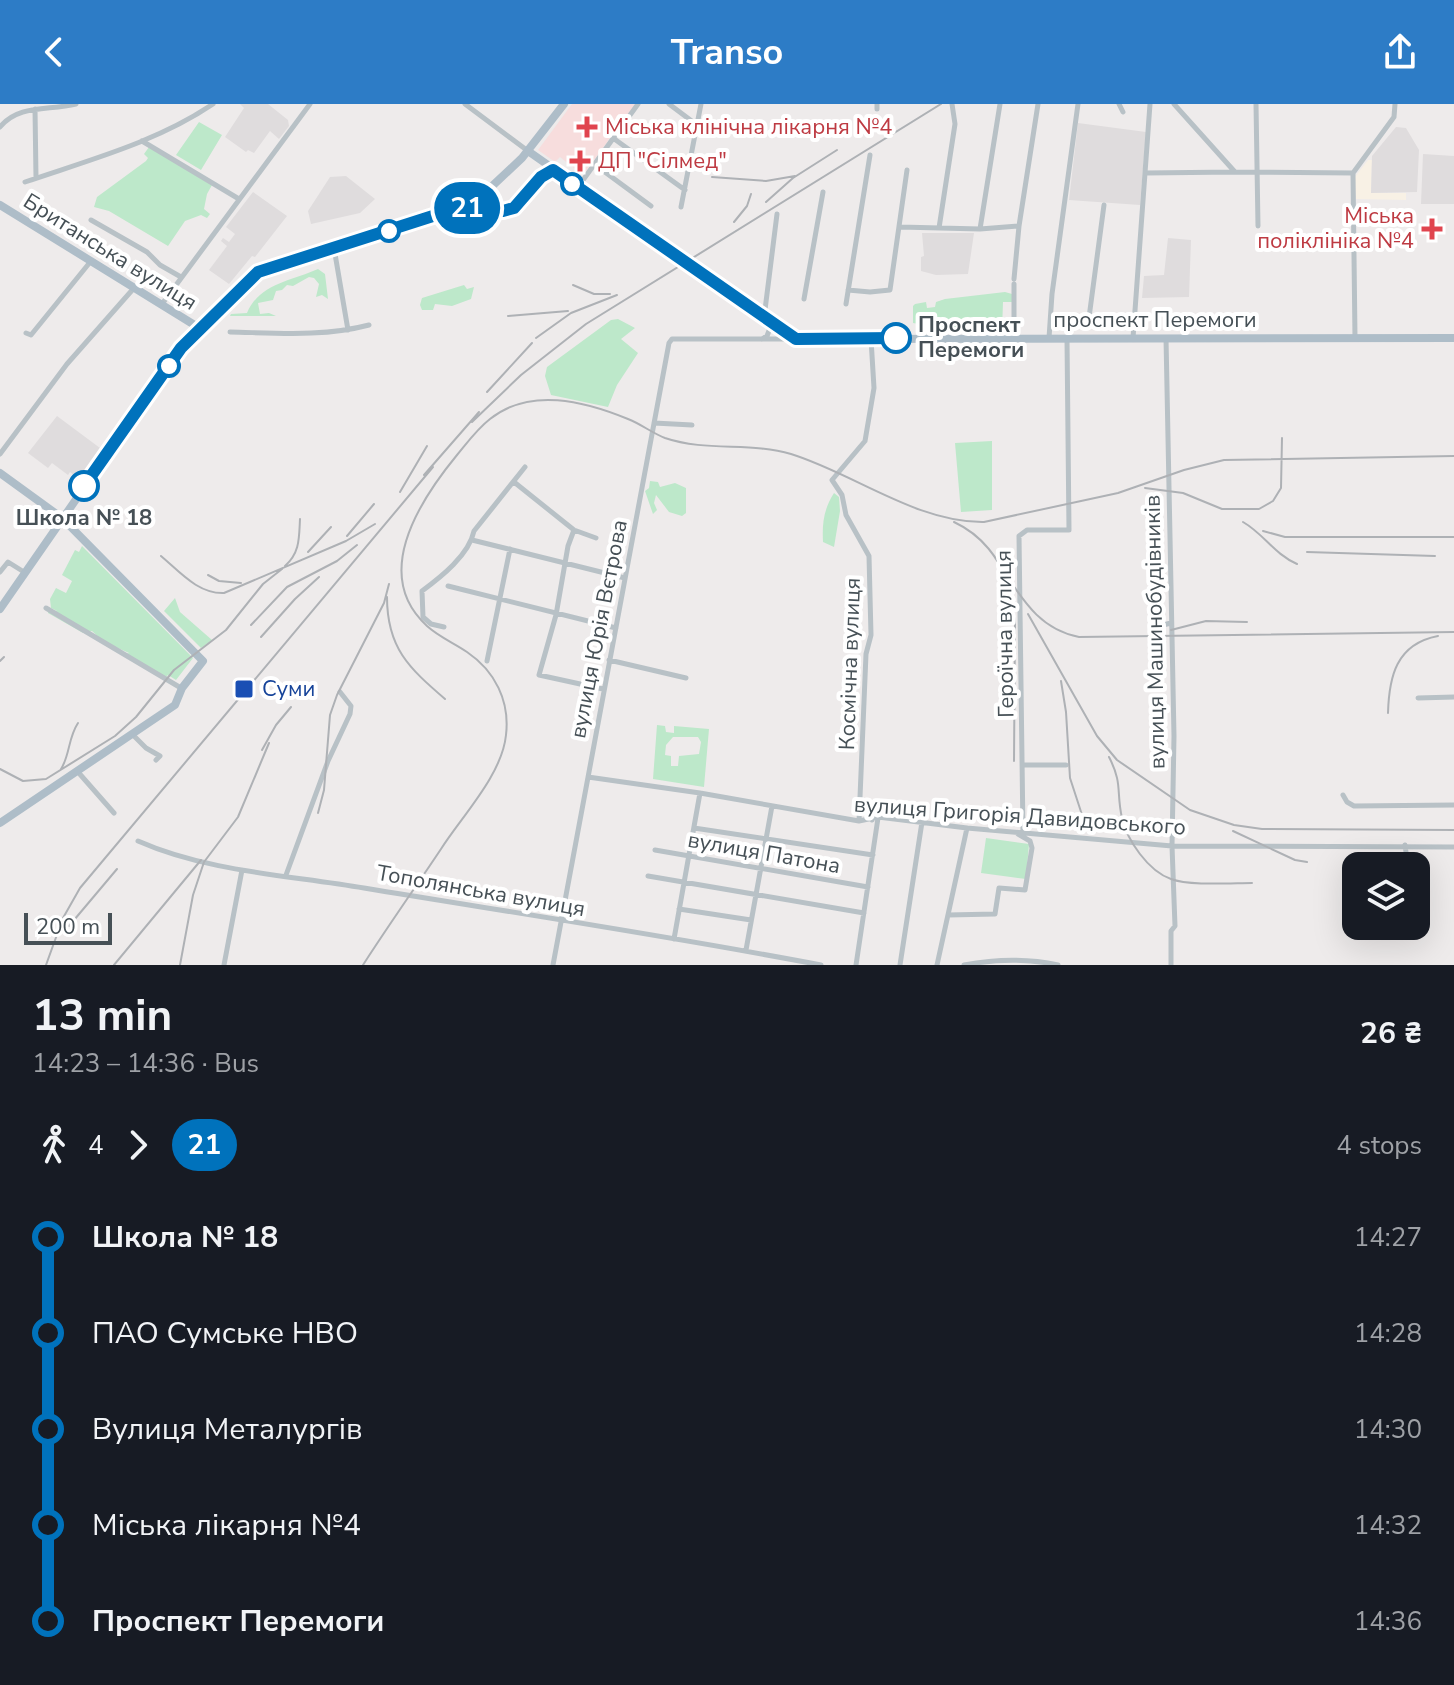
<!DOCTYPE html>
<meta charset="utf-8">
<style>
:root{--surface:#171b24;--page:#20242c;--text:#f1f3f6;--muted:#9ea1a6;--accent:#2d7cc6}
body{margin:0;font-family:"Nunito Sans",sans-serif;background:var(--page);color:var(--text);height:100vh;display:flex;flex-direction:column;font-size:30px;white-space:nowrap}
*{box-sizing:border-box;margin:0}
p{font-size:26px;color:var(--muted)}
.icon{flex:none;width:44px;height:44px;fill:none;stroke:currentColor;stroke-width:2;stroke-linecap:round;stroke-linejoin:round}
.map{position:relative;height:861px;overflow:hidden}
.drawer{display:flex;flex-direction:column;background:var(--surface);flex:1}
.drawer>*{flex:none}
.badge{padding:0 16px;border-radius:26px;font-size:28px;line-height:52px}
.controls{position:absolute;left:1342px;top:748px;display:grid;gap:16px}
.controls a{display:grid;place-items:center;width:88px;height:88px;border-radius:16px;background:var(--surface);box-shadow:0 8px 32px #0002;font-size:40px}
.scale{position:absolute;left:24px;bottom:20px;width:88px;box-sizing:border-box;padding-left:8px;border:4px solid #465056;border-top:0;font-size:22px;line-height:28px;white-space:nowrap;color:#465056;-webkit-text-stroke:6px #fff;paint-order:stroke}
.map>.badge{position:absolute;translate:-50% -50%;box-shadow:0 0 0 4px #fff}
.legs{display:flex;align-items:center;gap:12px;height:88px;padding:0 32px;font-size:26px}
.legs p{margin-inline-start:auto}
.head{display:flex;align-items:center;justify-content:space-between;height:136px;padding:0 32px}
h1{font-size:44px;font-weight:700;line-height:60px}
ul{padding:0 32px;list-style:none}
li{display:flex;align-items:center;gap:28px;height:96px;font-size:30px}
li i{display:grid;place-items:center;width:12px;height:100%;margin:0 10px;background:currentColor}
li i::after{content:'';width:20px;height:20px;margin:-10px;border:6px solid;border-radius:50%;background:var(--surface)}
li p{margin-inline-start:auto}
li:first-child i{background:linear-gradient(#0000 50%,currentColor 0)}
li:last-child i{background:linear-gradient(currentColor 50%,#0000 0)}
header{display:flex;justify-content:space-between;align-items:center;height:104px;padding:0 32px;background:var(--accent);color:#fff;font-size:36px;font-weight:700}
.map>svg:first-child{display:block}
.commercial{fill:#f8f1e5}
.education{fill:#dfdcdd}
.medical{fill:#f7dddd}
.green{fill:#bde8ca;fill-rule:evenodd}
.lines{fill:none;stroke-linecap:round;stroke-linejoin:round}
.minor{stroke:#b8c1c6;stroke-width:5}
.major{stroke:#aebdc8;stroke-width:8}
.rail{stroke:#aeb1b5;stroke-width:2}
.major-bridge{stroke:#aebdc8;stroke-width:8}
.line-1-casing{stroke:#fff;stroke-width:18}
.line-1{stroke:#0072bc;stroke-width:12}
.health-dot{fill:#e0444e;stroke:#fff;stroke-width:3}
.stop-1-dot{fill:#fff;stroke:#0072bc;stroke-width:4}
.transit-dot{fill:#1a4fb4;stroke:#fff;stroke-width:3}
.labels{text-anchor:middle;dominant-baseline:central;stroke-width:8;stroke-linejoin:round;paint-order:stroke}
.health-label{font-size:22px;fill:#be3a42;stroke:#fff;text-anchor:start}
.street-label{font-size:22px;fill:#465056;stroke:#fff}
.stop-label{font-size:22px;font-weight:bold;fill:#465056;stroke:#fff;text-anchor:start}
.transit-label{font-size:22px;fill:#164399;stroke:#fff;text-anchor:start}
</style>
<header><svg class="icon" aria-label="back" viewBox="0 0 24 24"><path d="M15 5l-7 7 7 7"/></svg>Transo<svg class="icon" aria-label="share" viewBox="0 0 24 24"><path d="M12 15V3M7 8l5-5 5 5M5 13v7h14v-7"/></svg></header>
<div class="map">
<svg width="1454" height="861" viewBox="0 0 1454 861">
<rect width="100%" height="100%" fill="#eeebeb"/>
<path class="commercial" d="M1368,56H1372L1371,89H1406V96L1356,95L1354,74Z"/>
<path class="education" d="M240,0H268L288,16L289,22L279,35L270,27L254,49L248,46L246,48L225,33L244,4Z
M1078,19L1146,28L1140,101L1069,96Z
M1396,23L1406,24L1419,46L1417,88L1371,89L1372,52Z
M1423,50L1454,52V100H1421Z
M346,72L375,95L360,109L311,120L308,107L330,73Z
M253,88L287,112L255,153L252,152L229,180L209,166L227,142L221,137L223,134L229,138L235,130L226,123Z
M922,129H974L968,170L936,171L921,167V153L924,152Z
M1168,134L1191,136L1189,193L1142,194L1144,172L1164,171Z
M57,312L100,344L79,375L70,368L68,371L52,359L48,364L28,349Z"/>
<path class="medical" d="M572,0H635L583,71L560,53L555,58L538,46Z"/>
<path class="green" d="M199,18L222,31L201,66L176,51Z
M149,43L212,81L207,90L204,105L210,110L207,114L201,111L185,117L168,142L109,107L94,103L97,93L146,57L148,54L144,50Z
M318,165L325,170L328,195L322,191L316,193L319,180L314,174L309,173L293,182L287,181L282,186L276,187L273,196L258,199L260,210L269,209L276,212H230L231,210L247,209C259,180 291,177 318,165Z
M464,181L467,185L474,183L471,195L452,202L435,200L433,206H422L420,201L422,194Z
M1005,188L1012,190V198H1003L1002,227L930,228V222L913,219V202L915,200L926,198L927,204L935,203L936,198L945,195Z
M618,215L635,224L621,235L638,249L617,281L608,303L551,291L545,272L547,263L611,216Z
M992,337V406L961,408L955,339Z
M650,377L658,378L660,383L675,379L686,384V409L682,412L669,408L656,391L654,399L657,406L653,410L645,387L649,384Z
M834,389L839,393L840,407L834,443L823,438C822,418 824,405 834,389Z
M82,442L193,554L176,576L168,571L165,574L126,550L129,549L104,538L92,527L83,529L48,509V506L57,507L51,504L50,495L56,484L66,489L72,477L62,471L75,446L79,448Z
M175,494L180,508L212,536L201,544L164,507Z
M657,621L665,622L666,628L674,629V622L709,625L704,683L653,675ZM673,633H698L701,638L699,650L679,652L678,662H671V652L665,651L666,641Z
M986,734L1029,740L1026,775L981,769Z"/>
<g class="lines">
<path class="minor" d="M465,0L528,47
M669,0L697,21
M1119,0L1123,8
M1174,0L1235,68L1353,69L1394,13L1395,0
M1256,0L1258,122
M35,5L36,74
M877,5V0
M0,23C19,0 48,7 76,0
M613,34L685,86
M142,37L239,95
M594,60L651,102
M1146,69L1235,68
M1353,69L1355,234
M25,78C89,56 157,38 213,0
M578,83L638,0
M1104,101L1088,221H1134
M681,103L701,0
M91,116L147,148L160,161L181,173
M900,123L980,125L1019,122
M939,124L955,20L952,0
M980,125L1000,0
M334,144L348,226
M1014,175L1019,122L1038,0
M848,186L870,188L890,186L907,66
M804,195L823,88
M162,200L310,0
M846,200L870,51
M230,228C277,229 324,233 369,221
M26,229L31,231L91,157
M1014,234V180
M1049,234L1052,190L1078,0
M1133,234L1150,0
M1166,234L1174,632L1172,742L1175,822L1171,827V861
M762,235L767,232L770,224L764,214L777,110
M654,319L692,321
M0,350L67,260L134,184
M514,378L574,426L596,434
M574,426L568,442L556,511L539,571L603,585
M472,436L625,474
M0,468L8,458L24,468
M448,482L616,524
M46,504L181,584
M1153,520L1159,522L1171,519
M444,523L431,520L423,513L422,487C441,473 469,451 474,427L525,363
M609,556L686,574
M487,557L510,445
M1418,594L1454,593
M133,631L146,644L160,652L156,656
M1022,661H1066
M78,668L114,709
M588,673L700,689L859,717L878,713L967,724L1172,742L1454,743
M1343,691L1347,698L1354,702L1454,701
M863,697L872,716
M859,717L866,550L871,531L869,452L846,411L842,391L832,376L865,337L874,284L871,235
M694,724L873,751
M1023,729L1019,432L1027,426H1069L1067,235
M138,737C208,768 289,771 364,784C516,809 669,832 821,861
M1405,741L1408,762
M655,746L868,783
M286,771L328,657L350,610L351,602L340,588
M648,772L864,809
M679,805L751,816
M948,811L995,810L999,784L1025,786L1032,744L1030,737L1018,730
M1408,822V829
M674,835L700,689
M746,846L772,702
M224,861L242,766
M553,861L669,239L672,235H793
M856,861L878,714
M900,861L922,718
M937,861L967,724
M964,861C996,855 1026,854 1058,861"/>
<path class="major" d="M528,47L669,146
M0,101L201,225
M461,103C484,106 508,114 526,93C535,82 541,74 553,66
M700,168L796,235L1454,234
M0,369L62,414L203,557L182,584L175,601L0,719
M0,505L181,244L218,211L250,175L267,163L424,116L461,103L489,85L522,54L564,0"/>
<path class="rail" d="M712,73L766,77L795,72
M766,98L793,74L837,46
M734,118L747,102L751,90
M573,181L594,190H610
M508,212L568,207
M536,234L571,209L617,191
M487,288L532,239
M472,318L521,271L586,220L941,0
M424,371L479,308
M1145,384L1183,389L1222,405H1259L1273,397L1281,384L1282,334
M400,388L427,342
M954,418C984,432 997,454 1012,482
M1243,418C1264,430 1274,450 1297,460
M1263,427L1285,433H1454
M347,432L374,400
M308,448L331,423
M1307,448L1435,452
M161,452C180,468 198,490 224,489L346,437L375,420
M285,462C300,449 299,434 300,415
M208,471L219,477L241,479
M387,493C387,544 409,564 445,595
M1028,510L1097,632L1117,656L1190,706L1234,721L1262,725L1454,726
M251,521L287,483L337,457L357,441
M1171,526L1206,517L1247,518
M261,533L295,495L319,473
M0,557L4,553
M1061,577L1066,608L1070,674L1085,720
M1388,609C1389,573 1396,540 1438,532
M262,646L276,621L291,603
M1109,653C1123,680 1116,688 1122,714C1127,736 1148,767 1171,775C1189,782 1232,779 1252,779
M1014,657L1015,518L1006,471C1026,501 1043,526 1079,533L1454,528
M0,665L23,677L46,675L115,632L136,613L174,566L226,526L263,480L282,465
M61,665C70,651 68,634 78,619
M318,709L324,686L330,611L337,591L384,499L389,480
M1233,727L1295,756L1307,758
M69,822L117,765
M46,861L63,814L80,784L433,363
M114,861L201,756
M180,861L193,791L204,758L238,713L269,639
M363,861C388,822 415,784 441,745C462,712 502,671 506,631C510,597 495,567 467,548C454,539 439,533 427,522C371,471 420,396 457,351C467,339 477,325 490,315C530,283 584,297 628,315C641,320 652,329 665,334C706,348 751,338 791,350C853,369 917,419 984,418L1118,389L1184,366L1224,356L1454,352"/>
<path class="major-bridge" d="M669,146L700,168"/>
</g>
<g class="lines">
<defs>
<path id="line-1" d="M84,382L181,244L258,168L461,103L503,107L514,104L541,73L553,66L796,235L896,234"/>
</defs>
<use href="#line-1" class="line-1-casing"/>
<use href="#line-1" class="line-1"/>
</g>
<g class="health-dot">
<path d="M583 11h8v8h8v8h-8v8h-8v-8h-8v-8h8z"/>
<path d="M576 45h8v8h8v8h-8v8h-8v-8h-8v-8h8z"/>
<path d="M1428 113h8v8h8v8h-8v8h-8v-8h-8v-8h8z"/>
</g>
<g class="stop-1-dot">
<circle cx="572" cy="80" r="10"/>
<circle cx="389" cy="127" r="10"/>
<circle cx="896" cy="234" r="14"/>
<circle cx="169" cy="262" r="10"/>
<circle cx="84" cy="382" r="14"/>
</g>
<rect class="transit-dot" x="234" y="575" width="20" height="20" rx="4"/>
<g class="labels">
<g class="health-label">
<text x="605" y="23">Міська клінічна лікарня №4</text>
<text x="598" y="57">ДП "Сілмед"</text>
<text x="1414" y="112" text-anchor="end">Міська<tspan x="1414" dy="25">поліклініка №4</tspan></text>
</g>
<g class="street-label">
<text transform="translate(110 148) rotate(32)">Британська вулиця</text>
<text x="1155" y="216">проспект Перемоги</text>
<text transform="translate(599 525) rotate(-79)">вулиця Юрія Вєтрова</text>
<text transform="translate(1155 528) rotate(-91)">вулиця Машинобудівників</text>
<text transform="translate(1005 530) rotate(-91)">Героїчна вулиця</text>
<text transform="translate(850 560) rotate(-88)">Космічна вулиця</text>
<text transform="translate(1020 712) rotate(4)">вулиця Григорія Давидовського</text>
<text transform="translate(764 749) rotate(10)">вулиця Патона</text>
<text transform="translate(481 787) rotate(10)">Тополянська вулиця</text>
</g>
<g class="stop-label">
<text x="918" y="221">Проспект<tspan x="918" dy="25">Перемоги</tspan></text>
<text x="84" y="414" text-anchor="middle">Школа № 18</text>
</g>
<g class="transit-label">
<text x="262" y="585">Суми</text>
</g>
</g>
</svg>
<div class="controls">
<a><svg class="icon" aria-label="layers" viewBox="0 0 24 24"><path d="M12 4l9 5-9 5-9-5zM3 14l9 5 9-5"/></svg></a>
</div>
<div class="scale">200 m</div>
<b class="badge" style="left:467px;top:104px;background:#0072bc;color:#fff">21</b>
</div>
<section class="drawer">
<div class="head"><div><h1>13 min</h1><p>14:23 – 14:36 · Bus</p></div><b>26 ₴</b></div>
<div class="legs"><svg class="icon" aria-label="walk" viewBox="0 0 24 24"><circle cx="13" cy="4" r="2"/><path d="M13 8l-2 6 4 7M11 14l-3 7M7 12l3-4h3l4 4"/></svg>4<svg class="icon" aria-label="forward" viewBox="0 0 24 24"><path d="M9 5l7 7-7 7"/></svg><b class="badge" style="background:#0072bc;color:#fff">21</b><p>4 stops</p></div>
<ul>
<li><i style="color:#0072bc"></i><b>Школа № 18</b><p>14:27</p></li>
<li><i style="color:#0072bc"></i><span>ПАО Сумське НВО</span><p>14:28</p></li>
<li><i style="color:#0072bc"></i><span>Вулиця Металургів</span><p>14:30</p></li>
<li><i style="color:#0072bc"></i><span>Міська лікарня №4</span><p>14:32</p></li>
<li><i style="color:#0072bc"></i><b>Проспект Перемоги</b><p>14:36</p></li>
</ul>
</section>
